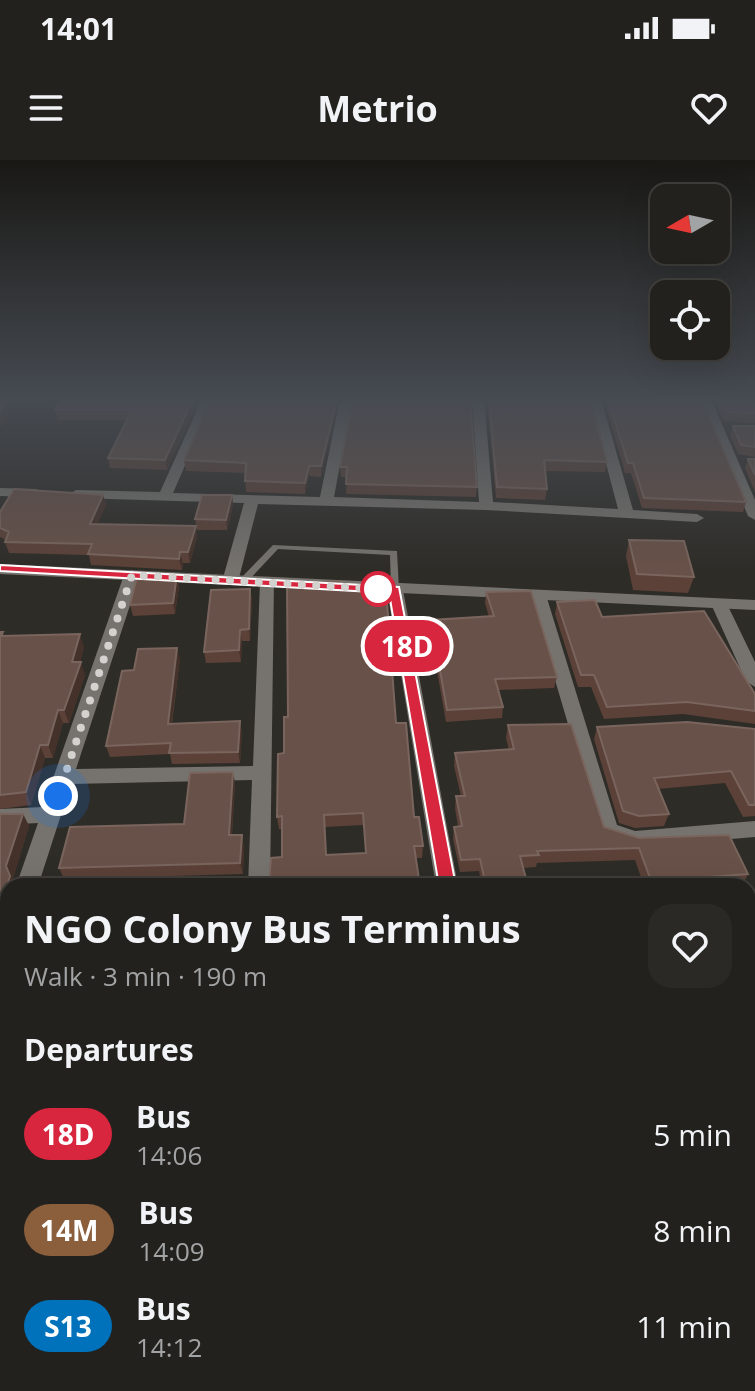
<!DOCTYPE html>
<meta charset="utf-8">
<style>
:root{--surface:#22211d;--page:#2a2926;--text:#f1f3f6;--muted:#a2a3a4;--line:#3f3e3b}
body{margin:0;font-family:"Open Sans",sans-serif;background:var(--page);color:var(--text);height:100vh;display:flex;flex-direction:column;font-size:30px;white-space:nowrap}
*{box-sizing:border-box;margin:0}
p{font-size:26px;color:var(--muted)}
.icon{flex:none;width:44px;height:44px;fill:none;stroke:currentColor;stroke-width:2;stroke-linecap:round;stroke-linejoin:round}
.map{position:relative;flex:1;overflow:hidden}
.sheet{position:absolute;left:0px;top:718px;width:756px;height:514px;display:flex;flex-direction:column;background:var(--surface);border-radius:24px 24px 0 0;box-shadow:0 8px 32px #0002,0 0 0 2px var(--line)}
.sheet>*{flex:none}
.badge{padding:0 16px;border-radius:26px;font-size:28px;line-height:52px}
.needle{width:52px;rotate:261deg}
.controls{position:absolute;left:650px;top:24px;display:grid;gap:16px}
.controls a{display:grid;place-items:center;width:80px;height:80px;border-radius:16px;background:var(--surface);box-shadow:0 8px 32px #0002,0 0 0 2px var(--line);font-size:40px}
.you{position:absolute;width:40px;height:40px;margin:-20px;border:6px solid #fff;border-radius:50%;background:#1a73e8;box-shadow:0 0 0 12px #1a73e833}
.map>.badge{position:absolute;translate:-50% -50%;box-shadow:0 0 0 4px #fff}
h2{padding:0 24px;font-size:30px;line-height:72px}
.round{display:grid;place-items:center;flex:none;width:84px;height:84px;border-radius:24px;background:var(--page)}
.summary{display:flex;align-items:center;justify-content:space-between;height:136px;padding:0 24px}
h1{font-size:38px;font-weight:700;line-height:60px}
ul{padding:0;list-style:none}
li{display:flex;align-items:center;gap:24px;height:96px;padding:0 24px}
li div{flex:1}
li b{display:block;font-size:30px}
li em{font-style:normal}
li .badge{min-width:88px;font-weight:700;text-align:center}
.status{display:flex;justify-content:space-between;align-items:center;height:56px;padding:0 40px;background:var(--surface);direction:ltr}
.status svg{height:22px;fill:currentColor}
header{display:flex;justify-content:space-between;align-items:center;height:104px;padding:0 24px;background:var(--surface);font-size:36px;font-weight:700}
.map>svg:first-child{display:block}
.lines{fill:none;stroke-linecap:round;stroke-linejoin:round}
.service{fill:#76736e;fill-rule:evenodd}
.minor{fill:#76736e;fill-rule:evenodd}
.tertiary{fill:#76736e;fill-rule:evenodd}
.wall{fill:#5b4137;fill-rule:evenodd}
.shaded-wall{fill:#44322a}
.building{fill:#685148;stroke:#79655d;stroke-width:2;fill-rule:evenodd}
.line{fill:#d7263d;stroke:#fff;stroke-width:2}
.walk{stroke:#d3d2cf;stroke-width:8;stroke-dasharray:0 14.4}
.stop-dot{fill:#fff;stroke:#d7263d;stroke-width:4}
</style>
<div class="status"><b>14:01</b><svg viewBox="0 0 49 12"><path d="M0 12V9h3v3zM5 12V6h3v6zM10 12V3h3v9zM15 12V0h3v12zM26 1h20v11H26zM47 4h2v5h-2z"/></svg></div>
<header><svg class="icon" aria-label="menu" viewBox="0 0 24 24"><path d="M4 6h16M4 12h16M4 18h16"/></svg>Metrio<svg class="icon" aria-label="heart" viewBox="0 0 24 24"><path d="M12 20l-8-8c-3-5 5-10 8-4 3-6 11-1 8 4z"/></svg></header>
<div class="map">
<svg width="755" height="1231" viewBox="0 0 755 1231">
<rect width="100%" height="100%" fill="#2e2c27"/>
<g class="lines">
<path class="service" d="M273,385L397,391L399,430L395,432L391,430L390,395L278,389L248,421H242V417Z"/>
<path class="minor" d="M202,239H214L173,333L320,337L340,239H352L334,337L479,342L472,239H484L493,342L618,349L589,239H601L633,350L697,354L704,358L697,362L486,350L258,344L239,418L231,423L223,418L244,343L76,338L69,334L76,330L160,332Z
M699,239H711L755,340V360L748,356Z
M0,328L36,329L43,333L36,337L0,336Z
M132,410L140,415L76,609L253,606L260,422L268,417L274,419L270,726H248L252,620L71,624L38,726H16L38,663L0,665V649L43,647L124,415Z
M395,425L403,430L458,726H436L387,430Z
M538,430L546,435L617,665L635,671L755,661V677L635,687L601,676L530,435Z
M719,439L727,444L755,502V527L746,521L711,444Z
M8,772V813L0,816V775Z
M0,876H8V900H0Z
M755,1107V1137L748,1138V1108Z
M503,1224H537V1231H503Z"/>
<path class="tertiary" d="M0,404L755,440V450L0,414Z"/>
</g>
<path class="wall" d="M0,239H199L167,310L110,308L108,298L127,260H58L55,250L61,240L15,241L0,268Z
M210,239H339L321,317L309,316L305,334L246,332L245,313L186,311L184,300Z
M352,239H470L477,327L476,337L346,334L347,317H341L340,307L353,239Z
M487,239H538L607,302L605,312L545,311L547,329L545,340L496,338Z
M604,239H702L746,342L743,352L642,348L631,313H625Z
M712,239H755V263L724,261Z
M733,266H755V297L738,294L730,275Z
M748,299H755V332L745,308Z
M103,335L106,345L97,364L197,377L190,403H183L182,410L91,405L89,395L9,393L5,382L6,380L0,377V352Z
M232,335L233,346L227,370H197L195,359Z
M629,380L694,417L688,433L633,430L626,396Z
M177,415L179,426L175,454L133,456L130,445Z
M250,429L252,440L250,481H242L241,502L206,503L204,492Z
M341,430L396,563L414,657L423,686L422,698L282,697V669H279L277,657L288,557ZM364,665L366,693L326,695L325,667Z
M486,432L557,517L554,528L499,530L503,547L502,558L446,562L430,471L431,460L489,457L485,443Z
M557,442L602,457L755,534V564L683,554L604,559L591,527H578L555,454Z
M0,472L5,476L84,487L80,502L85,515L69,563H63L53,598H45L31,645L0,649Z
M180,499L172,564L242,572L240,603L172,604L170,594L110,597L106,586L134,510Z
M508,565L604,667L748,714L742,726H644L635,700L537,703L536,707L523,708L528,726H482L479,711L460,712L453,679L454,667L458,666L455,648L456,636H461L454,606L455,593L509,590L506,578Z
M597,567L755,569V656L743,657L725,623L658,629L669,654L664,666L635,668L619,663L594,579Z
M235,623L232,675L244,686L243,714L64,719L59,708L184,664Z
M0,654H23L29,666L13,718L16,726H8L7,762H0Z
M755,789V861H753V874L755,875V1095L748,1096V790Z
M8,1117V1196H0V1118Z
M545,1224H748L755,1231H546Z"/>
<path class="shaded-wall" d="M7,239H14L15,241L0,268V252Z
M193,239H199L167,310L165,300Z
M337,239H339L321,317V306Z
M309,306V316L305,334V323Z
M103,335L106,345L93,375L90,364Z
M232,335L233,346L227,370L226,360Z
M196,366L197,377L190,403L188,392Z
M180,392L183,403L182,410L179,399Z
M177,415L179,426L175,454L173,443Z
M250,429L252,440L250,481L249,469Z
M240,470L242,481L241,502L239,490Z
M80,474L84,487L76,515L72,502Z
M177,488L180,499L170,575L168,564Z
M81,502L85,515L69,563L64,550Z
M58,550L63,563L53,598L48,585Z
M240,561L242,572L240,603L238,592Z
M40,585L45,598L31,645L26,632Z
M233,612L235,623L231,687L229,675Z
M23,654L29,666L13,718L16,726H8L7,762L0,750L6,706Z
M242,675L244,686L243,714L240,703Z
M3,1010L8,1016V1042L0,1079V1021Z"/>
<path class="building" d="M0,239H7L0,252Z
M62,239H193L165,300L108,298L132,250H55Z
M210,239H337L321,306H309L305,323L245,321L246,303L184,300Z
M353,239H470L477,327L346,324L347,307H340Z
M489,239L591,240L607,302L544,300L547,329L497,327Z
M608,239H702L746,342L644,338L633,303H628Z
M720,239H755V253L727,252Z
M733,266H755V287L741,285Z
M748,299H755V315Z
M14,329L103,335L90,364L196,366L188,392H180L179,399L88,394L92,384L5,382L9,372L0,368V352Z
M202,335H232L226,360L195,359Z
M629,380L684,381L694,417L637,414Z
M138,413L177,415L173,443L130,445Z
M340,421L341,430L386,429L396,563H406L414,657H419L423,686H414L420,726H269L271,698L282,697V656L277,657L278,594L284,593V557H288L287,424ZM363,653L366,693L326,695L324,655Z
M250,429L249,469L240,470L239,490L204,492L211,430Z
M531,431L557,517L495,519L503,547L447,550L431,460L494,456L486,432Z
M595,440L602,457L704,451L755,534V551L687,542L607,547L594,515H581L557,442Z
M0,472H3L1,476L80,474L72,502H81L64,550H58L48,585H40L26,632L0,635Z
M177,488L168,564L240,561L238,592L169,593L171,583L106,586L122,511L134,510L138,489Z
M687,562L755,569V645H749L731,611L654,618L669,654L639,656L623,651L597,567Z
M571,564L604,667L639,678L729,675L748,714L696,718L699,726H653L639,688L537,691L539,695L520,696L528,726H486L480,699L461,700L454,667L462,666L456,636H465L455,593L514,589L508,565Z
M233,612L229,675H242L240,703L59,708L70,667L184,664L190,613Z
M0,654H23L6,706L10,716L0,750Z
M755,789V848H754L753,874L755,875V1088L748,1089V790Z
M8,1117V1188H0V1118Z
M755,1137V1231H553L552,1224H748V1138Z
M366,1224H482V1231H366Z"/>
<linearGradient id="sky" x2="0" y2="1"><stop stop-color="#191815"/><stop offset="0.58" stop-color="#464b52"/><stop offset="1" stop-color="#464b52" stop-opacity="0"/></linearGradient>
<rect width="755" height="411" fill="url(#sky)"/>
<path class="line" d="M0,405L399,427L456,726L454,731H441L439,726L389,433L0,411Z"/>
<g class="lines">
<path class="walk" d="M58,636L132,415L378,429"/>
</g>
<circle class="stop-dot" cx="378" cy="429" r="16"/>
</svg>
<div class="controls">
<a><svg class="needle" viewBox="-14 -14 28 28"><path d="M0-13l5 13h-10z" fill="#e53935"/><path d="M0 13l5-13h-10z" fill="#a2a3a4"/></svg></a>
<a><svg class="icon" aria-label="locate" viewBox="0 0 24 24"><circle cx="12" cy="12" r="6"/><path d="M12 2v4M12 18v4M2 12h4M18 12h4"/></svg></a>
</div>
<div class="you" style="left:58px;top:636px"></div>
<b class="badge" style="left:407px;top:486px;background:#d7263d;color:#fff">18D</b>
<section class="sheet">
<div class="summary"><div><h1>NGO Colony Bus Terminus</h1><p>Walk · 3 min · 190 m</p></div><a class="round"><svg class="icon" aria-label="heart" viewBox="0 0 24 24"><path d="M12 20l-8-8c-3-5 5-10 8-4 3-6 11-1 8 4z"/></svg></a></div>
<h2>Departures</h2>
<ul>
<li><span class="badge" style="background:#d7263d;color:#fff">18D</span><div><b>Bus</b><p>14:06</p></div><em>5 min</em></li>
<li><span class="badge" style="background:#8b5e3c;color:#fff">14M</span><div><b>Bus</b><p>14:09</p></div><em>8 min</em></li>
<li><span class="badge" style="background:#0072bc;color:#fff">S13</span><div><b>Bus</b><p>14:12</p></div><em>11 min</em></li>
</ul>
</section>
</div>
